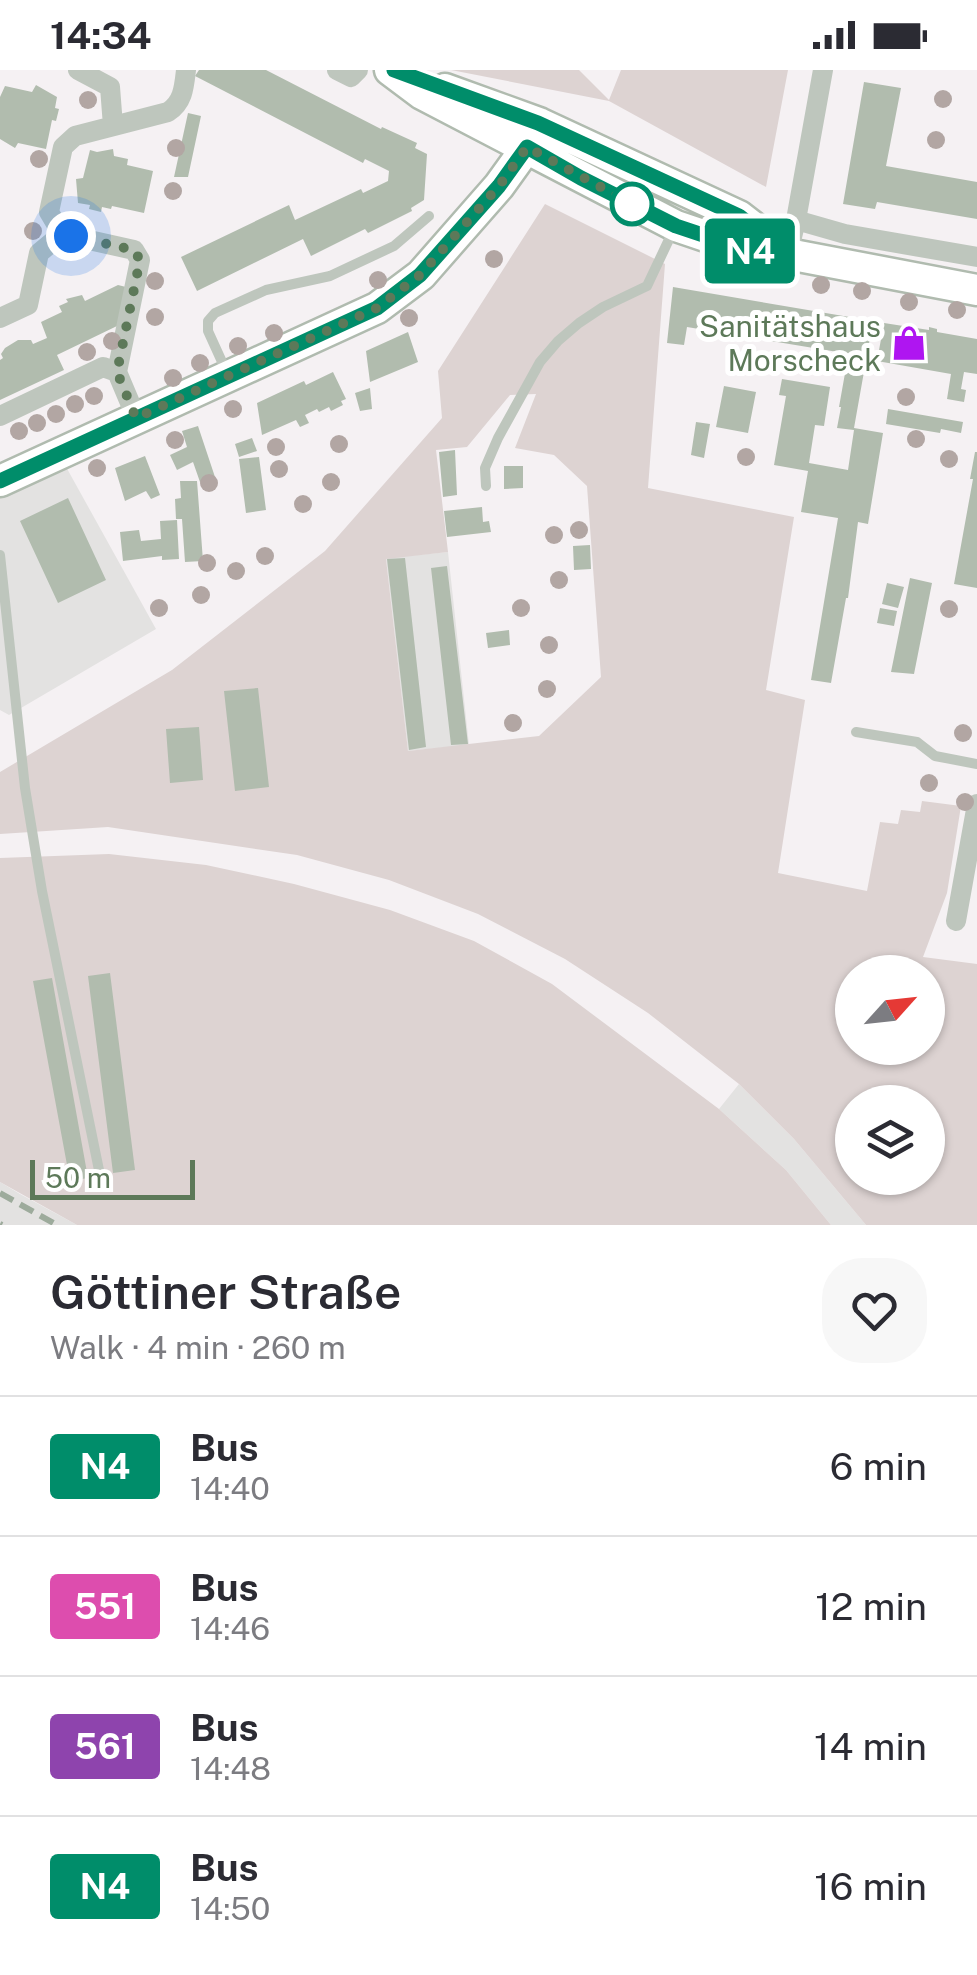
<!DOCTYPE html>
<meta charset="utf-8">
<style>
:root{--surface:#fff;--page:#f7f7f7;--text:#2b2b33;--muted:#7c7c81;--line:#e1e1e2}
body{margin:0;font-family:"Public Sans",sans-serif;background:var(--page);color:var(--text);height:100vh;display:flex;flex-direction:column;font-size:38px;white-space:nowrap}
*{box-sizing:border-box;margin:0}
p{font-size:32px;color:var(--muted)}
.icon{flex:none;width:55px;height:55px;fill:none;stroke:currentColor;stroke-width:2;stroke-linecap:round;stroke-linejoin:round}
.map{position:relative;height:1155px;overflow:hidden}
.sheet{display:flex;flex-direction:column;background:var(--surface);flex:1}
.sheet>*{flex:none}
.badge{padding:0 20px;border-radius:8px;font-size:35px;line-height:65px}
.needle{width:65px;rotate:63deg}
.tools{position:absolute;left:835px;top:885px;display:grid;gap:20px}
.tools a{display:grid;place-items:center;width:110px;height:110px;border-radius:50%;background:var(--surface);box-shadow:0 2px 8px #0004;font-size:50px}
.scale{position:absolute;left:30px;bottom:25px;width:165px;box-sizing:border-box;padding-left:10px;border:5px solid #5d7959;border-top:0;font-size:28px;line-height:35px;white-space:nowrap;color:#5d7959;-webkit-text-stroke:8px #fff;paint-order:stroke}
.you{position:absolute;width:50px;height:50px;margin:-25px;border:8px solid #fff;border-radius:50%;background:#1a73e8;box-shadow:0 0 0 15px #1a73e833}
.map>.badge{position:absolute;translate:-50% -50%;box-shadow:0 0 0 5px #fff}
.round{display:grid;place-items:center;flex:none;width:105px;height:105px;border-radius:40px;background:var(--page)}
.head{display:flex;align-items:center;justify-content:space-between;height:170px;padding:0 50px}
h1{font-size:48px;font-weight:600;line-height:75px}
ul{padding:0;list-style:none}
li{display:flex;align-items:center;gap:30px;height:140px;padding:0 50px;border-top:2px solid var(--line)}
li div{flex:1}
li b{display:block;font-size:38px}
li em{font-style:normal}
li .badge{min-width:110px;font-weight:700;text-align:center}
.status{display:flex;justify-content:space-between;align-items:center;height:70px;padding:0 50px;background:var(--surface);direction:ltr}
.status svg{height:28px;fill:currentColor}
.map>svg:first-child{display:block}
.built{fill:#e3e2e1}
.green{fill:#ddd3d2;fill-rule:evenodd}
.building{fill:#b1bcae}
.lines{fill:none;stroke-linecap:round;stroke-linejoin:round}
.secondary-casing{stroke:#b0bbaf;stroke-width:35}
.lane{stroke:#bec6bd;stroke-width:10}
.street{stroke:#bec6bd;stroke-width:20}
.secondary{stroke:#fff;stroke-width:30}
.rail{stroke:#9dab9c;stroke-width:6;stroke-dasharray:15 8;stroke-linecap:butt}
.tree{fill:#b2a6a3}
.line-casing{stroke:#fff;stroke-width:22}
.line{stroke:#008d6a;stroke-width:15}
.walk{stroke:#5d7959;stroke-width:10;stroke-dasharray:0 18}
.stop-dot{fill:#fff;stroke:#008d6a;stroke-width:5}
.labels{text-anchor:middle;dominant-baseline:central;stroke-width:10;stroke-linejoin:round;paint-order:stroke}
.poi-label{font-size:30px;fill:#5d7959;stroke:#fff;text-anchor:end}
</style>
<div class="status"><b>14:34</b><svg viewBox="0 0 49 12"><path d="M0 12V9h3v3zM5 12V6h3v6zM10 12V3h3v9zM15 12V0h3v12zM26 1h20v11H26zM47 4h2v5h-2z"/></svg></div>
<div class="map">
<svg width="977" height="1155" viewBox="0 0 977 1155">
<rect width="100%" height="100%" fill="#f5f1f3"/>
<path class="built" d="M60,386L156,559L9,645L0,640V418Z
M448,482L469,675L408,681L386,488Z
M739,1014L794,1069L866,1155H831L786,1100L719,1039Z
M0,1112L20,1124L77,1155H0Z"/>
<path class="green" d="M451,0H579L609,30L621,0H788L766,117L609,31Z
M545,134L665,194L648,418L794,447L766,620L805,630L778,803L867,821L880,752L898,754L901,740L920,742L922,731L961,736L947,823L923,887L977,894V1155H866L794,1069L739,1014L648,943L565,889L478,844L389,810L297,785L108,757L0,764V702L172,600L325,481L442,348L438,301ZM536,324L515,378L554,385L587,416L601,607L539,666L408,681L386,489L448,482L436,380L467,377L510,325ZM852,902H928V978H852ZM852,1032H928V1108H852Z
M109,784L206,795L294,814L390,840L474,871L552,914L719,1039L786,1100L831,1155H77L0,1112V788Z"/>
<path class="building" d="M199,0H266L381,59L382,57L417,73L415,78L427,84L424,130L411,138L412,141L368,163L365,159L311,186L303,169L197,221L181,187L289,135L295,150L361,119L363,123L388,111L389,101L365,89L363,93L195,6Z
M864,12L901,18L886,96L977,112V149L877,132L875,139L843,134Z
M36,15L57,27L55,38L59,39L56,51L52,50L46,79L18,73L15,78L0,69V27L5,16L32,22Z
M188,43L201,46L188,107H174Z
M113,79L114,86L128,89L127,95L153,101L144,143L112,136L111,139L102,137L101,142L89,139L90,135L78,133L76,109L83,108L90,80L97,82Z
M118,215L126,217L117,256L57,285L64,300L0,330V290L3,288L1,284L5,278L18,270H31L33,274L47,268L41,252L62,242L59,236L68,232L66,229L82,225L85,231Z
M673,217L873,251L854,358L883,363L868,454L858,452L848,528H846L831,613L811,610L838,448L801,442L808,401L774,395L786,326L779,325L782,309L830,317L824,356L815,355L809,393L848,400L854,360L837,358L841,337H839L847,292L854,294L856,285L687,257L684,275L667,273Z
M884,253L929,260V257L937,259V262L977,269V304L964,302L961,319L966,320L964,332L947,329L951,304L877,291Z
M408,262L418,292L370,312L366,281Z
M333,302L346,329L341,331L343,335L331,341L329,337L319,342L317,339L305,345L309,353L300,357L296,350L262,365L257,333L304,311L306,315Z
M724,316L756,322L748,363L716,357Z
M370,318L372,339L360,341L355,323Z
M888,339L963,352L961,363L941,359L940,363L886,354Z
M696,352L710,354L704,388L691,385Z
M198,356L215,407L200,412L193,392L177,400L170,385L187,377L182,361Z
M252,368L257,381L239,387L235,374Z
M455,380L457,425L443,427L439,382Z
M975,382H977V518L954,514L973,409H970Z
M145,386L160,425L151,429L146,421L125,431L115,398Z
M259,387L266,440L246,443L239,389Z
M504,396H523V418L504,419Z
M180,411H197L203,491L185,492L182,449H176L175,429L181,428Z
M68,428L106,510L58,533L20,451Z
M482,437L483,452L489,451L491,462L447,467L444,441Z
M177,450L179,489L162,490V486L123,491L120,462L139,460L141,471L161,469L160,451Z
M590,475L591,499L574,500L573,476Z
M405,488L426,677L409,680L387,489Z
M447,496L468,674L451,675L431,498Z
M910,508L932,513L914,604L891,602Z
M887,513L904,517L898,538L882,534Z
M880,538L897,541L894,556L877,553Z
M509,560L510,575L488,578L486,563Z
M258,618L269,717L235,721L224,621Z
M199,657L203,710L170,713L166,659Z
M110,903L135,1100L113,1103L88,906Z
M52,908L88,1108L70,1111L33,911Z
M928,1070L941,1073L936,1099L928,1097Z"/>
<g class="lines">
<defs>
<path id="secondary" d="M390,0L422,24L676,156L747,180L788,184L977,220
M445,19L539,53L739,146L788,184
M0,411L377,238L421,205L499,116L527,77L539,53"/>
</defs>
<use href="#secondary" class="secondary-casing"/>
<path class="lane" d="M228,305L208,261V251L215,243L266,220L330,206L394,176L429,146
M486,416L485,398L498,368L540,292L558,271L579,253L603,237L647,216L673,161
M0,485L25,718L42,821L100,1105
M856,662L917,672L935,686L977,694"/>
<path class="street" d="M78,0L110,17L113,56
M337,0L351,7L358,0
M796,150L845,164L977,187
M62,164L134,180L140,190L117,302L136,347
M788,184L796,150L823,0
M0,248L28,235L39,183L62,164L49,142L63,77L75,66L168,42C183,32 184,18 186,0
M0,346L103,297L117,302
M956,851L977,734"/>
<use href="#secondary" class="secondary"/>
<path class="rail" d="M0,1123L57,1155
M0,1154L2,1155"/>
</g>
<g class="tree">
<circle cx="943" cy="29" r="9"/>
<circle cx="88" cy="30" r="9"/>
<circle cx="936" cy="70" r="9"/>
<circle cx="176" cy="78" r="9"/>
<circle cx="39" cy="89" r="9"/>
<circle cx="173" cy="121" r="9"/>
<circle cx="33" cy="161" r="9"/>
<circle cx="494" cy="189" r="9"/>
<circle cx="728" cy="197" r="9"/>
<circle cx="784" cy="208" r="9"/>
<circle cx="378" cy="210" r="9"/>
<circle cx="155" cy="211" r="9"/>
<circle cx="821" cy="215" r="9"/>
<circle cx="862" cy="221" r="9"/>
<circle cx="909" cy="232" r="9"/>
<circle cx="957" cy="240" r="9"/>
<circle cx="155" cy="247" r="9"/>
<circle cx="409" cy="248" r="9"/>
<circle cx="274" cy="263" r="9"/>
<circle cx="112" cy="271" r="9"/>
<circle cx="238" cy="276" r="9"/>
<circle cx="87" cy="282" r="9"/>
<circle cx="200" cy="293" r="9"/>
<circle cx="173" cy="308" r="9"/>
<circle cx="94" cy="326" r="9"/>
<circle cx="906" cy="327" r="9"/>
<circle cx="75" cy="334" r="9"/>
<circle cx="233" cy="339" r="9"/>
<circle cx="56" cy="344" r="9"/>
<circle cx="37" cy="353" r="9"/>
<circle cx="19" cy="361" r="9"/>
<circle cx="916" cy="369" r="9"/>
<circle cx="175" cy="370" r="9"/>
<circle cx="339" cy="374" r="9"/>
<circle cx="276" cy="377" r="9"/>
<circle cx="746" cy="387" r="9"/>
<circle cx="949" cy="389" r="9"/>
<circle cx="97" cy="398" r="9"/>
<circle cx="279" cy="399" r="9"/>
<circle cx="331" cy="412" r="9"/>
<circle cx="209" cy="413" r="9"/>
<circle cx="303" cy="434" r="9"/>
<circle cx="579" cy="460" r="9"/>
<circle cx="554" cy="465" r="9"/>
<circle cx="265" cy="486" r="9"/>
<circle cx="207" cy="493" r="9"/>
<circle cx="236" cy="501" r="9"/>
<circle cx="559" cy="510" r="9"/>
<circle cx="201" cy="525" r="9"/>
<circle cx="159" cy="538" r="9"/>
<circle cx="521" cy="538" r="9"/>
<circle cx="949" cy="539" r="9"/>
<circle cx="549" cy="575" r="9"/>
<circle cx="547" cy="619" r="9"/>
<circle cx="513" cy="653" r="9"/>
<circle cx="963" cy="663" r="9"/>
<circle cx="929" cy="713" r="9"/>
<circle cx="965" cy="732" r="9"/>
</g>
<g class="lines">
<defs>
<path id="line" d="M0,411L377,238L420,205L499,116L527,77L581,108L676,156L748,180L788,184L739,146L538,53L394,0"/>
</defs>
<use href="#line" class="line-casing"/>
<use href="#line" class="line"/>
<path class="walk" d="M71,166L134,180L140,190L117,302L136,348L377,238L420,205L499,116L527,77L632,134"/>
</g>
<defs>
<symbol id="shop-bare" viewBox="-9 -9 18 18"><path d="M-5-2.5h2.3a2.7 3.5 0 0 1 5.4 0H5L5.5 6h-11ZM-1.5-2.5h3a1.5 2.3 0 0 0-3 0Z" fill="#af15f1" stroke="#fff" stroke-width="2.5" paint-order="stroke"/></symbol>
</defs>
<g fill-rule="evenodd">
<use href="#shop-bare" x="884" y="248" width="50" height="50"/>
</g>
<circle class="stop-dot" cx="632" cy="134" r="20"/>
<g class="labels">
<g class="poi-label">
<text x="881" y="256">Sanitätshaus<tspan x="881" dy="34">Morscheck</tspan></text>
</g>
</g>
</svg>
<div class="tools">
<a><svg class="needle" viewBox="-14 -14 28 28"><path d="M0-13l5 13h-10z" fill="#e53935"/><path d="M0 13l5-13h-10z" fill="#7c7c81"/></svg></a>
<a><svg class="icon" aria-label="layers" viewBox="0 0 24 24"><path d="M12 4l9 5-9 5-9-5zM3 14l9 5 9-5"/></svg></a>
</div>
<div class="scale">50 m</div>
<div class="you" style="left:71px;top:166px"></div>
<b class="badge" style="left:750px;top:181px;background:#008d6a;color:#fff">N4</b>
</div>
<section class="sheet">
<div class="head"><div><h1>Göttiner Straße</h1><p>Walk · 4 min · 260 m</p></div><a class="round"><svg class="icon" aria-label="heart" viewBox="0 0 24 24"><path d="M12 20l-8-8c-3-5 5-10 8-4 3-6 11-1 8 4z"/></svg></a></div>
<ul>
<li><span class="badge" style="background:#008d6a;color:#fff">N4</span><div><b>Bus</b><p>14:40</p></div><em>6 min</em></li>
<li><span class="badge" style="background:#dd4dae;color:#fff">551</span><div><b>Bus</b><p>14:46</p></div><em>12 min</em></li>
<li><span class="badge" style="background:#8e44ad;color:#fff">561</span><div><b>Bus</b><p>14:48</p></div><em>14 min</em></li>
<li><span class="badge" style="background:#008d6a;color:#fff">N4</span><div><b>Bus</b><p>14:50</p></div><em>16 min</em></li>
</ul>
</section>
